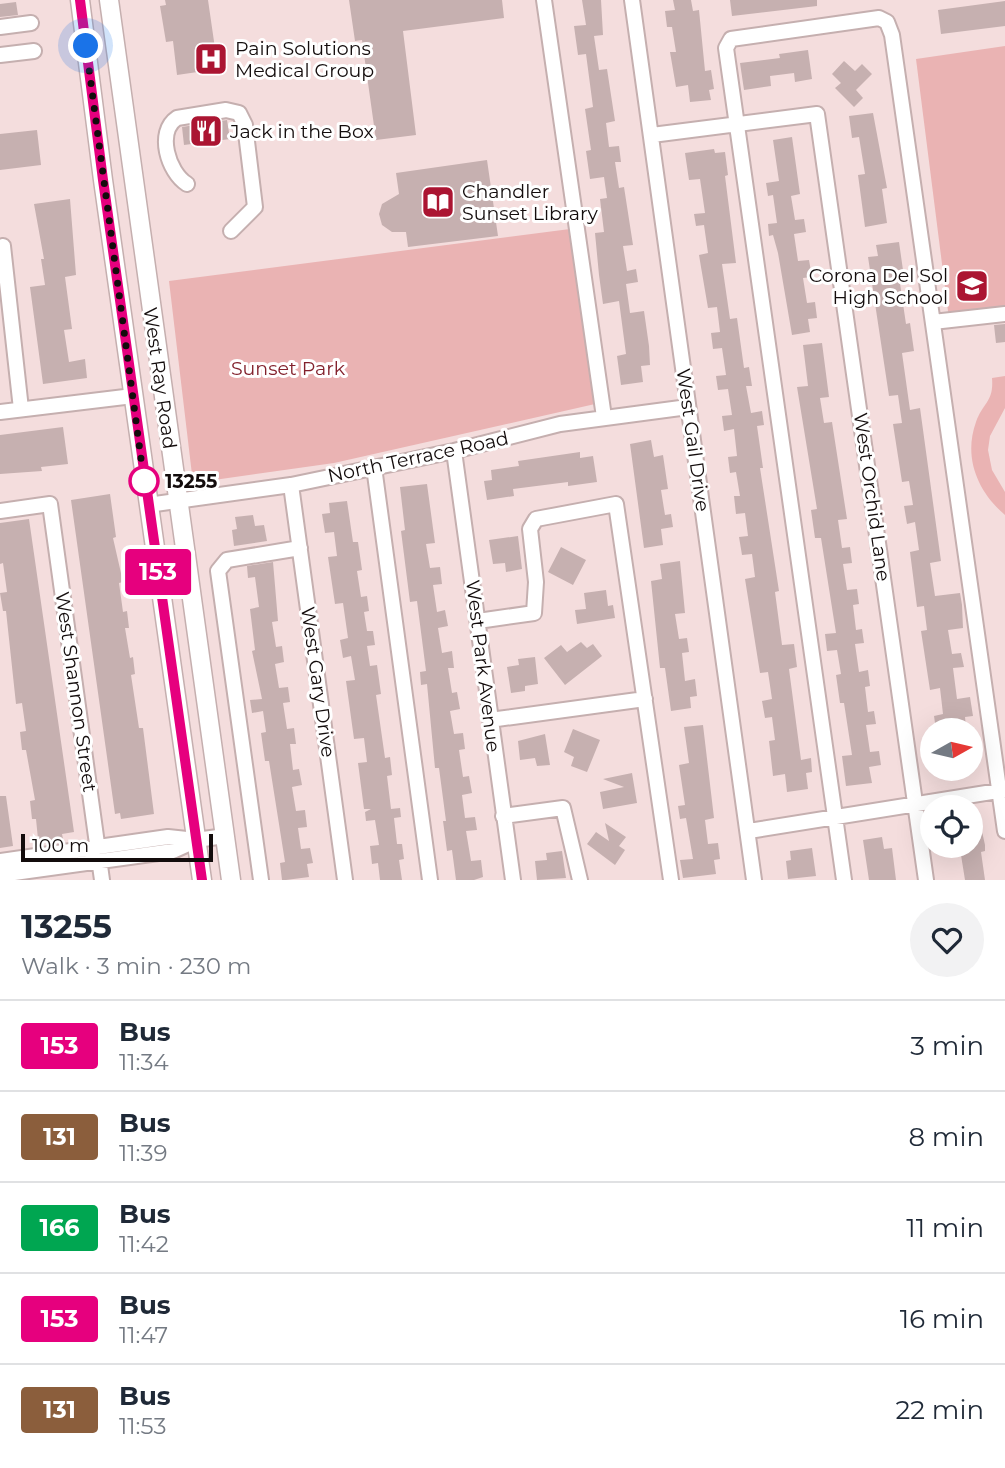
<!DOCTYPE html>
<meta charset="utf-8">
<style>
:root{--surface:#fff;--page:#f2f2f3;--text:#1f2937;--muted:#747a83;--line:#e0e1e3}
body{margin:0;font-family:Montserrat,sans-serif;background:var(--page);color:var(--text);height:100vh;display:flex;flex-direction:column;font-size:26px;white-space:nowrap}
*{box-sizing:border-box;margin:0}
p{font-size:23px;color:var(--muted)}
.icon{flex:none;width:38px;height:38px;fill:none;stroke:currentColor;stroke-width:2;stroke-linecap:round;stroke-linejoin:round}
.map{position:relative;height:880px;overflow:hidden}
.side{display:flex;flex-direction:column;background:var(--surface);flex:1}
.side>*{flex:none}
.badge{padding:0 14px;border-radius:5px;font-size:24px;line-height:46px}
.needle{width:46px;rotate:82deg}
.controls{position:absolute;left:920px;top:718px;display:grid;gap:14px}
.controls a{display:grid;place-items:center;width:63px;height:63px;border-radius:50%;background:var(--surface);box-shadow:0 7px 28px #0002;font-size:35px}
.scale{position:absolute;left:21px;bottom:18px;width:192px;box-sizing:border-box;padding-left:7px;border:4px solid #130c0c;border-top:0;font-size:19px;line-height:24px;white-space:nowrap;color:#130c0c;-webkit-text-stroke:5px #fff;paint-order:stroke}
.you{position:absolute;width:35px;height:35px;margin:-18px;border:5px solid #fff;border-radius:50%;background:#1a73e8;box-shadow:0 0 0 10px #1a73e833}
.map>.badge{position:absolute;translate:-50% -50%;box-shadow:0 0 0 4px #fff}
.round{display:grid;place-items:center;flex:none;width:74px;height:74px;border-radius:37px;background:var(--page)}
.summary{display:flex;align-items:center;justify-content:space-between;height:119px;padding:0 21px}
h1{font-size:33px;font-weight:700;line-height:52px}
ul{padding:0;list-style:none}
li{display:flex;align-items:center;gap:21px;height:91px;padding:0 21px;border-top:2px solid var(--line)}
li div{flex:1}
li b{display:block;font-size:26px}
li em{font-style:normal}
li .badge{min-width:77px;font-weight:700;text-align:center}
.map>svg:first-child{display:block}
.park{fill:#eab3b3}
.building{fill:#c6b0b0}
.lines{fill:none;stroke-linecap:round;stroke-linejoin:round}
.minor-casing{stroke:#c5afaf;stroke-width:18}
.major-casing{stroke:#c5afaf;stroke-width:21}
.minor{stroke:#fff;stroke-width:14}
.major{stroke:#fff;stroke-width:18}
.line-casing{stroke:#fff;stroke-width:16}
.line{stroke:#e6007e;stroke-width:10}
.walk{stroke:#130c0c;stroke-width:7;stroke-dasharray:0 12.6}
.stop-dot{fill:#fff;stroke:#e6007e;stroke-width:3.5}
.labels{text-anchor:middle;dominant-baseline:central;stroke-width:6;stroke-linejoin:round;paint-order:stroke}
.poi-label{font-size:19px;fill:#130c0c;stroke:#fff;text-anchor:start}
.park-label{font-size:19px;fill:#82212c;stroke:#fff}
.street-label{font-size:19px;fill:#130c0c;stroke:#fff}
.stop-label{font-size:19px;font-weight:bold;fill:#130c0c;stroke:#fff;text-anchor:start}
</style>
<div class="map">
<svg width="1005" height="880" viewBox="0 0 1005 880">
<rect width="100%" height="100%" fill="#f4dddd"/>
<path class="park" d="M1005,46V311L949,319L916,59Z
M570,229L595,404L334,463L193,483L169,281Z
M1005,376V408L990,436L988,450L992,470L1005,492V515C978,492 963,458 976,422C983,402 994,402 992,378Z"/>
<path class="building" d="M165,0H208L218,69L177,75L173,41L166,42L160,6L166,5Z
M349,0H502L504,18L403,31L416,135L376,140L362,40L355,41Z
M582,0H601L603,35L594,36L599,70L607,69L615,121L606,123L609,147L619,146L621,162H615L619,188L624,187L633,245L623,246L627,271L636,269L638,282L626,284L630,313L644,311L649,346L650,365L641,366L643,382L621,385L617,356L626,354L619,301L603,304L599,275L595,233L604,232L600,199L607,198L604,177L590,179L586,151L591,150L585,109L593,107L586,54L578,55L574,26L586,25Z
M673,0H691L693,11L699,10L705,71L711,70L714,89L709,90L711,100L690,102L688,85L676,87L670,52H676L672,27H667L665,11L675,10Z
M730,0H817V6L732,16Z
M1005,1V26L941,34L938,10Z
M16,2L18,15L0,17V4Z
M808,50L812,79L795,82L794,73L770,76L771,86L744,90L740,63L780,58L779,54Z
M844,61L855,71L862,64L872,74L856,90L863,98L854,107L835,88L841,83L832,74Z
M873,113L887,188L882,189L887,223L865,227L858,175L865,174L859,137L852,138L849,116Z
M227,120L230,139L184,145L182,127Z
M37,130L41,165L0,170V134Z
M792,137L800,194L791,196L795,220L804,219L806,232L794,234L798,261L809,260L812,277L803,278L807,303L815,302L817,318L808,319L810,332L792,335L778,253L773,235L769,236L768,224L777,223L773,195L768,196L766,183L779,181L773,140Z
M714,149L715,153L725,152L728,175L725,176L736,263L722,264L730,319L737,318L744,368L749,367L752,386H746L751,413L762,411L764,425L757,426L763,468H760L779,591L775,592L782,645L794,644L797,667L789,669L801,760L811,758L812,772L806,773L808,789L787,792L785,774L773,776L769,741L775,740L772,717L765,718L762,701L772,699L768,672L760,673L745,579L755,577L752,554L742,555L739,537L748,536L745,513L736,514L734,496H740L736,472L730,473L728,457L737,456L734,429L724,431L722,416L732,415L728,389L718,390L716,376L726,375L722,348L713,349L711,333L720,332L717,307L708,308L701,267L699,255L708,253L704,225L696,226L694,214L705,213L700,179L689,180L685,153Z
M487,160L498,236L408,247L406,232H392L382,225L379,214L382,204L399,194L396,173Z
M70,199L76,275L65,277L72,329L64,330L69,362L85,359L87,378L43,384L30,287L45,285L41,259H44L34,204Z
M899,242L903,270H898L906,324L910,323L914,351L902,353L910,410L920,408L941,561L930,563L935,596L960,593L962,605L963,628L948,630L952,654L961,653L964,667L953,668L957,699L970,697L973,716L965,717L966,727L949,730H936L934,716L943,714L940,688L930,690L921,631L927,630L924,606L917,607L910,552L919,550L915,522L907,524L904,506L913,505L909,481L902,482L893,424L902,423L898,395L889,396L868,257L878,256L876,245Z
M1005,324V342L996,343L994,325Z
M822,343L829,397L820,398L824,423L832,422L847,519L838,520L842,548L850,547L852,563L843,564L847,590L857,589L859,604L853,605L856,630L862,629L864,643L855,644L859,672L868,670L870,686L865,687L868,712L874,711L876,724L866,725L870,752L879,751L881,765L869,767L872,783L846,786L842,756L852,755L844,703H840L836,675L841,674L837,650L827,651L825,634L836,633L821,538H815L811,510L817,509L797,387L808,386L803,345Z
M63,427L68,464L41,467L42,471L0,474V435Z
M651,440L654,457L663,455L668,489L661,490L665,515L671,514L673,527L661,529L663,545L644,548L630,444Z
M580,452V458L593,456L597,482L568,486V482L513,489L514,496L487,500L484,481L492,480L491,470L519,466L518,461Z
M427,484L435,543L426,544L430,568L440,567L442,584L433,585L437,612L445,610L448,626L438,628L442,653L452,651L454,668H448L452,693L457,692L460,709L450,711L454,734L463,733L465,749L459,750L463,777L469,776L472,793L462,795L465,818L475,817L477,830L466,831L471,861L481,860L483,877L474,880H456L452,850L447,851L443,821H446L439,768H435L427,684L421,685L420,672L426,671L417,601L410,602L401,531L405,530L400,487Z
M110,494L116,537L113,538L123,582L119,583L123,612L127,611L129,628H125L130,658L133,657L135,674L131,675L139,728H143L154,814L121,819L120,813L115,814L71,500Z
M347,501L353,542H358L362,570L357,571L361,597L367,596L369,611L364,612L367,631H373L375,645L367,646L370,666L377,665L381,694L376,695L385,758L390,757L392,775L387,776L391,809L400,808L401,817L394,818L397,844H402L404,859L399,860L402,880H380L378,863L372,864L370,846L379,845L375,820L366,821L365,812L371,809H364L358,763L367,762L364,738L354,739L346,681L355,680L351,656L343,658L340,640L348,638L343,603L335,604L328,557L337,556L334,532L325,533L322,514L330,513L329,503Z
M253,515L255,526L264,525L267,541L234,546L232,530L237,529L235,517Z
M29,519L74,832L62,834L63,839L49,841V837L38,839L36,819H32L30,801L35,800L26,750H22L20,732L26,731L22,703L16,704L6,611H3L0,593L7,592L3,563L0,564V523Z
M518,536L522,569L506,572L505,563L493,564L489,540Z
M561,547L586,560L573,585L548,572Z
M680,561L685,613L675,614L679,639L687,638L689,652L682,653L685,681L695,679L697,696L690,697L691,708L671,711L665,668H660L651,581L662,579L660,564Z
M273,562L278,621L272,622L276,647L282,646L284,662L275,664L279,688L288,687L290,702L283,703L287,729L294,728L296,744H290L293,770L299,769L302,785L292,787L296,811L305,810L307,827L298,828L301,849L310,848L313,863L307,864L309,877L286,880H282L280,863L285,862L269,761H265L261,733L266,732L263,711L252,713L250,700L262,699L252,651L255,650L250,609L259,607L255,577L248,578L247,566Z
M606,590L608,606L613,605L615,618L577,624L575,610L586,609L584,593Z
M581,642L587,648L593,644L602,656L565,685L544,658L561,645L567,652Z
M535,657L538,684L525,686V691L511,693L507,667L519,665L518,659Z
M703,725L714,818L705,820L708,844L718,843L720,859L714,860L716,874L683,878L680,860L693,859L686,818L680,819L678,806L685,805L679,765L689,763L684,727Z
M573,729L600,740L587,772L571,766L574,757L564,752Z
M545,734L550,765L537,766L535,758L520,760L518,741Z
M632,773L637,803L603,809L600,792L624,787L603,779Z
M0,796H6L13,846L0,848Z
M971,809H977L985,845V851L981,852L985,880H965L961,855L953,856L952,845H971Z
M605,823L626,837L619,846L625,850L615,865L587,844L596,832L609,841Z
M882,837L884,849L892,848L896,880H869L863,840Z
M812,848L816,876L788,879L786,861L791,860L790,851Z
M562,851L566,878L537,880L535,861L547,860L546,853Z"/>
<g class="lines">
<defs>
<path id="minor" d="M544,0L604,417
M632,0L754,880
M0,27L31,23
M0,55L34,51
M652,135L817,114L926,880
M187,184C168,172 156,132 177,118L226,110L239,113L245,125L255,207L231,231
M3,246L21,409
M933,322L1005,314
M0,412L133,396
M454,451L513,880
M374,467L430,880
M291,485L345,880
M148,505L291,485L454,451L560,424L688,407
M0,511L50,504L102,880
M478,621L534,613L536,582L530,529L536,519L616,504L671,880
M490,720L645,699
M503,816L563,808L580,880
M749,831L1005,790
M0,861L168,837L196,840L225,836
M0,875L173,851L195,841
M261,880L218,571L227,560L300,548
M844,880L726,48L731,39L879,18L887,22L892,35L1005,831"/>
<path id="major" d="M80,0L103,180L202,880
M109,0L231,880"/>
</defs>
<use href="#minor" class="minor-casing"/>
<use href="#major" class="major-casing"/>
<use href="#minor" class="minor"/>
<use href="#major" class="major"/>
</g>
<g class="lines">
<defs>
<path id="line" d="M80,0L103,180L202,880"/>
</defs>
<use href="#line" class="line-casing"/>
<use href="#line" class="line"/>
<path class="walk" d="M86,46L144,481"/>
</g>
<defs>
<symbol id="hospital-square" viewBox="-11 -11 22 22"><rect x="-9" y="-9" width="18" height="18" rx="4" fill="#ab1532" stroke="#fff"/><path d="M-5-5h3v3.5h4V-5h3V5h-3V1.5h-4V5h-3Z" fill="#fff"/></symbol>
<symbol id="restaurant-square" viewBox="-11 -11 22 22"><rect x="-9" y="-9" width="18" height="18" rx="4" fill="#ab1532" stroke="#fff"/><path d="M-5-6h1v4h1v-4h1v4h1v-4h1v5L-1.5 .5V6h-2V.5L-5-1ZM5-6V6H3V1.5H1.5Q1.5-4 5-6Z" fill="#fff"/></symbol>
<symbol id="library-square" viewBox="-11 -11 22 22"><rect x="-9" y="-9" width="18" height="18" rx="4" fill="#ab1532" stroke="#fff"/><path d="M-6-4Q-3-5.5-.7-3.5V5Q-3 3-6 4ZM6-4Q3-5.5 .7-3.5V5Q3 3 6 4Z" fill="#fff"/></symbol>
<symbol id="school-square" viewBox="-11 -11 22 22"><rect x="-9" y="-9" width="18" height="18" rx="4" fill="#ab1532" stroke="#fff"/><path d="M0-5L7-2L0 1L-7-2ZM-4 1L0 2.5L4 1V4Q0 6-4 4Z" fill="#fff"/></symbol>
</defs>
<g fill-rule="evenodd">
<use href="#hospital-square" x="192" y="40" width="38" height="38"/>
<use href="#restaurant-square" x="187" y="112" width="38" height="38"/>
<use href="#library-square" x="419" y="183" width="38" height="38"/>
<use href="#school-square" x="953" y="267" width="38" height="38"/>
</g>
<circle class="stop-dot" cx="144" cy="481" r="14"/>
<g class="labels">
<g class="poi-label">
<text x="235" y="48">Pain Solutions<tspan x="235" dy="22">Medical Group</tspan></text>
<text x="230" y="131">Jack in the Box</text>
<text x="462" y="191">Chandler<tspan x="462" dy="22">Sunset Library</tspan></text>
<text x="948" y="275" text-anchor="end">Corona Del Sol<tspan x="948" dy="22">High School</tspan></text>
</g>
<g class="park-label">
<text x="288" y="368">Sunset Park</text>
</g>
<g class="street-label">
<text transform="translate(160 378) rotate(82)">West Ray Road</text>
<text transform="translate(693 440) rotate(82)">West Gail Drive</text>
<text transform="translate(418 457) rotate(-12)">North Terrace Road</text>
<text transform="translate(872 497) rotate(82)">West Orchid Lane</text>
<text transform="translate(483 666) rotate(83)">West Park Avenue</text>
<text transform="translate(318 682) rotate(82)">West Gary Drive</text>
<text transform="translate(76 692) rotate(82)">West Shannon Street</text>
</g>
<g class="stop-label">
<text x="165" y="481">13255</text>
</g>
</g>
</svg>
<div class="controls">
<a><svg class="needle" viewBox="-14 -14 28 28"><path d="M0-13l5 13h-10z" fill="#e53935"/><path d="M0 13l5-13h-10z" fill="#747a83"/></svg></a>
<a><svg class="icon" aria-label="locate" viewBox="0 0 24 24"><circle cx="12" cy="12" r="6"/><path d="M12 2v4M12 18v4M2 12h4M18 12h4"/></svg></a>
</div>
<div class="scale">100 m</div>
<div class="you" style="left:86px;top:46px"></div>
<b class="badge" style="left:158px;top:572px;background:#e6007e;color:#fff">153</b>
</div>
<section class="side">
<div class="summary"><div><h1>13255</h1><p>Walk · 3 min · 230 m</p></div><a class="round"><svg class="icon" aria-label="heart" viewBox="0 0 24 24"><path d="M12 20l-8-8c-3-5 5-10 8-4 3-6 11-1 8 4z"/></svg></a></div>
<ul>
<li><span class="badge" style="background:#e6007e;color:#fff">153</span><div><b>Bus</b><p>11:34</p></div><em>3 min</em></li>
<li><span class="badge" style="background:#8b5e3c;color:#fff">131</span><div><b>Bus</b><p>11:39</p></div><em>8 min</em></li>
<li><span class="badge" style="background:#00a651;color:#fff">166</span><div><b>Bus</b><p>11:42</p></div><em>11 min</em></li>
<li><span class="badge" style="background:#e6007e;color:#fff">153</span><div><b>Bus</b><p>11:47</p></div><em>16 min</em></li>
<li><span class="badge" style="background:#8b5e3c;color:#fff">131</span><div><b>Bus</b><p>11:53</p></div><em>22 min</em></li>
</ul>
</section>
